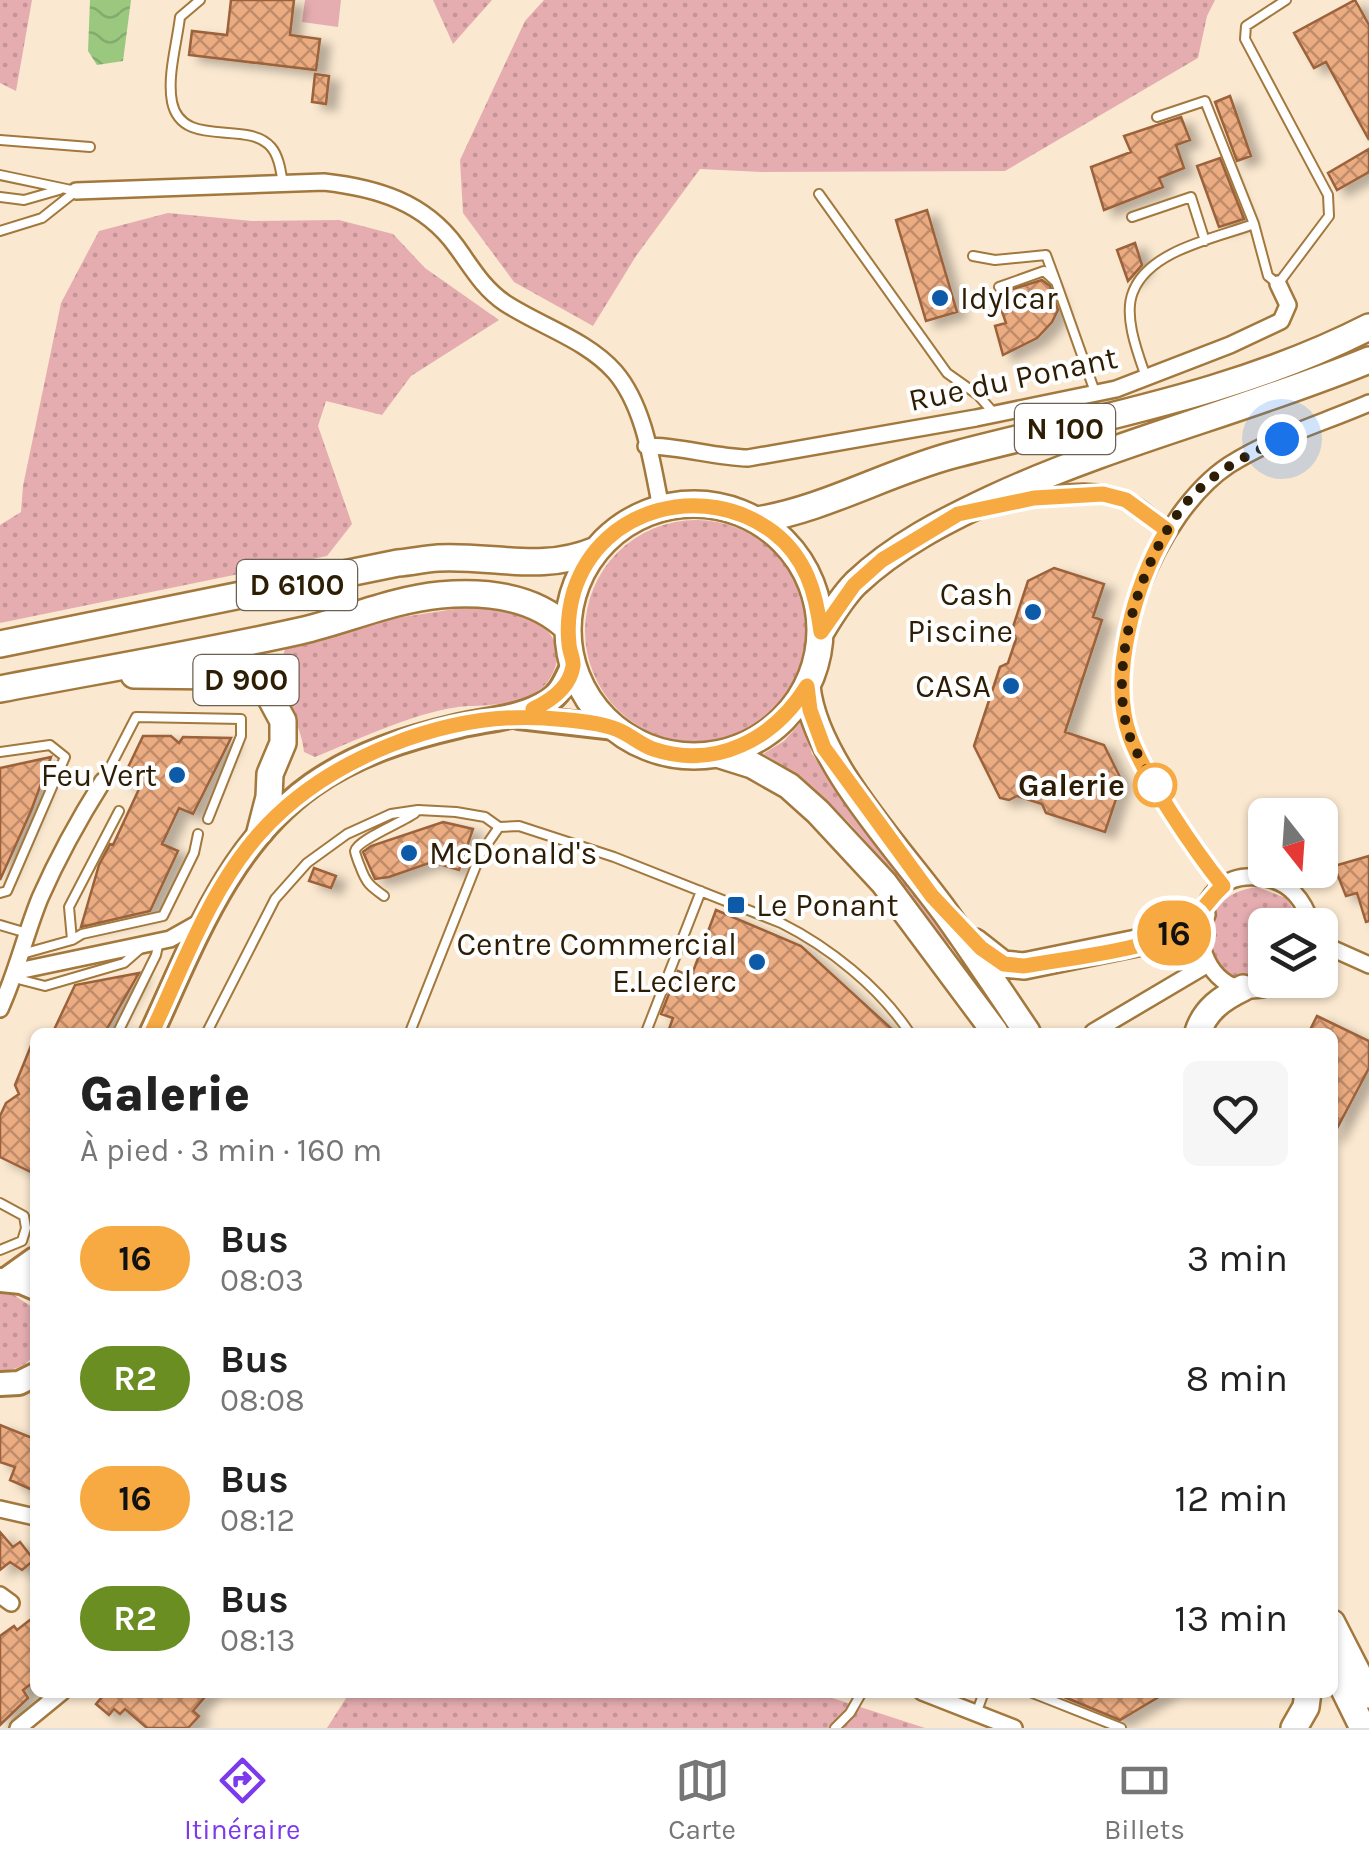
<!DOCTYPE html>
<html lang="fr">
<meta charset="utf-8">
<style>
:root{--surface:#fff;--page:#f6f6f6;--text:#222;--muted:#767676;--line:#e0e0e0;--accent:#7c3aed}
body{margin:0;font-family:Karla,sans-serif;background:var(--page);color:var(--text);height:100vh;display:flex;flex-direction:column;font-size:38px;white-space:nowrap}
*{box-sizing:border-box;margin:0}
p{font-size:32px;color:var(--muted)}
.icon{flex:none;width:55px;height:55px;fill:none;stroke:currentColor;stroke-width:2;stroke-linecap:round;stroke-linejoin:round}
.map{position:relative;flex:1;overflow:hidden}
.details{position:absolute;left:30px;top:1028px;width:1308px;height:670px;display:flex;flex-direction:column;background:var(--surface);border-radius:15px;box-shadow:0 2px 8px #0004}
.details>*{flex:none}
.badge{padding:0 20px;border-radius:32px;font-size:35px;line-height:65px}
.needle{width:65px;rotate:163deg}
.fabs{position:absolute;left:1248px;top:798px;display:grid;gap:20px}
.fabs a{display:grid;place-items:center;width:90px;height:90px;border-radius:15px;background:var(--surface);box-shadow:0 2px 8px #0004;font-size:50px}
.you{position:absolute;width:50px;height:50px;margin:-25px;border:8px solid #fff;border-radius:50%;background:#1a73e8;box-shadow:0 0 0 15px #1a73e833}
.map>.badge{position:absolute;translate:-50% -50%;box-shadow:0 0 0 5px #fff}
.round{display:grid;place-items:center;flex:none;width:105px;height:105px;border-radius:15px;background:var(--page)}
.head{display:flex;align-items:center;justify-content:space-between;height:170px;padding:0 50px}
h1{font-size:48px;font-weight:800;line-height:75px}
ul{padding:0;list-style:none}
li{display:flex;align-items:center;gap:30px;height:120px;padding:0 50px}
li div{flex:1}
li b{display:block;font-size:38px}
li em{font-style:normal}
li .badge{min-width:110px;font-weight:700;text-align:center}
.tabs{display:flex;justify-content:space-around;align-items:center;height:140px;border-top:2px solid var(--line);background:var(--surface);font-size:28px;color:var(--muted)}
.tabs a{display:grid;justify-items:center;gap:5px}
.tabs .on{color:var(--accent)}
.map>svg:first-child{display:block}
.grass{fill:url(#grass-dots)}
.pitch{fill:#e5adb0}
.water{fill:url(#water-waves)}
.building{fill:url(#building-cross-hatch);stroke:#9b623a;stroke-width:2.5;filter:url(#shadow)}
.lines{fill:none;stroke-linecap:round;stroke-linejoin:round}
.lane-casing{stroke:#a2783d;stroke-width:12}
.street-casing{stroke:#a2783d;stroke-width:20}
.secondary-casing{stroke:#a2783d;stroke-width:28}
.primary-casing{stroke:#a2783d;stroke-width:30}
.lane{stroke:#fff;stroke-width:8}
.street{stroke:#fff;stroke-width:15}
.secondary{stroke:#fff;stroke-width:22}
.primary{stroke:#fff;stroke-width:25}
.line-casing{stroke:#fff;stroke-width:22}
.line{stroke:#f7aa42;stroke-width:15}
.walk{stroke:#2d1d04;stroke-width:10;stroke-dasharray:0 18}
.poi-dot{fill:#0d5aa9;stroke:#fff;stroke-width:4}
.stop-dot{fill:#fff;stroke:#f7aa42;stroke-width:5}
.labels{text-anchor:middle;dominant-baseline:central;stroke-width:8;stroke-linejoin:round;paint-order:stroke}
.shield{fill:#fff;stroke:#6c614f;stroke-width:2.5}
.shield-label{font-size:30px;font-weight:bold;fill:#2d1d04}
.poi-label{font-size:32px;fill:#2d1d04;stroke:#fff;text-anchor:end}
.street-label{font-size:32px;fill:#2d1d04;stroke:#fff}
.stop-label{font-size:32px;font-weight:bold;fill:#2d1d04;stroke:#fff;text-anchor:end}
</style>
<div class="map">
<svg width="1369" height="1728" viewBox="0 0 1369 1728">
<defs>
<pattern id="grass-dots" width="8" height="8" patternUnits="userSpaceOnUse" patternTransform="scale(2.5)"><rect width="8" height="8" fill="#e5adb0"/><path d="M2 2h.1M6 6h.1" fill="none" stroke="#c59496" stroke-width="1.8" stroke-linecap="round"/></pattern>
<pattern id="water-waves" width="16" height="10" patternUnits="userSpaceOnUse" patternTransform="scale(2.5)"><rect width="16" height="10" fill="#9ac87f"/><path d="M0 5q4-4 8 0t8 0" fill="none" stroke="#85ab6c"/></pattern>
<pattern id="building-cross-hatch" width="8" height="8" patternUnits="userSpaceOnUse" patternTransform="scale(2.5)"><rect width="8" height="8" fill="#ebac82"/><path d="M0 0l8 8M0 8l8-8" fill="none" stroke="#bf8b68"/></pattern>
<filter id="shadow"><feDropShadow dx="10" dy="6" stdDeviation="5" flood-color="#0004"/></filter>
</defs>
<rect width="100%" height="100%" fill="#fae8d0"/>
<path class="grass" d="M0,0H32L16,91L0,83Z
M433,0H492L453,44Z
M544,0H1215L1207,16L1198,58L1005,171L762,172L700,169L636,256L593,326L514,282L463,213L460,160L525,21Z
M168,213L252,221L339,220L393,234L425,268L499,320L411,376L382,415L326,401L318,426L352,524L327,556L0,623V525L21,512L23,486L61,303L99,231Z
M585 631a111 111 0 1 1 222 0a111 111 0 1 1-222 0Z
M468,607C499,611 543,610 556,645C561,658 553,678 543,687C526,704 492,705 469,706C420,709 360,739 315,757L304,752C300,711 268,689 286,647L396,618Z
M802,721L812,754L955,941L949,945C895,877 840,796 763,754L784,741Z
M1257,887L1286,898L1303,925H1265V980C1202,995 1183,895 1257,887Z
M0,1294L14,1295L35,1309V1355C25,1366 15,1371 0,1370Z
M350,1692L817,1693L925,1728H327Z"/>
<path class="pitch" d="M305,0H341L338,27L302,22Z"/>
<path class="water" d="M90,0H131L123,61L97,65L88,51Z"/>
<path class="building" d="M231,0H294L290,35L320,39L316,70L189,55L192,31L227,35Z
M1355,0L1369,25V140L1326,62L1314,68L1294,33Z
M315,74L329,76L326,104L312,102Z
M1230,96L1251,156L1237,161L1215,102Z
M1181,117L1190,140L1176,145L1184,168L1159,178L1163,187L1104,210L1091,167L1131,152L1124,136Z
M1369,149V172L1337,190L1328,173Z
M1220,158L1244,219L1219,227L1197,166Z
M927,210L957,312L926,321L896,220Z
M1135,243L1142,265L1128,281L1117,250Z
M1042,280L1050,286L1058,310L1052,322L1037,338L1003,355L995,326L1006,323L996,294Z
M1054,568L1104,584L1093,617L1102,620L1065,732L1104,745L1122,781L1105,832L1046,813L1042,804L1017,796L1009,800L1000,798L974,746L1000,667L1008,663L1016,639L1012,630L1028,581Z
M143,736H171L179,743L183,737L231,738L193,814L179,808L162,844L178,851L150,911L81,927L99,865L110,844L113,845L139,789L122,780Z
M51,757L31,811L0,880V768Z
M443,822L473,829L459,870L432,862L389,877L375,879L363,852L371,846Z
M1369,856V921L1366,922L1357,893L1346,896L1334,866Z
M314,868L336,876L331,888L309,881Z
M716,910L801,946L895,1032H668L673,1018L661,1014L678,971L691,977Z
M139,973L105,1032H53L75,985Z
M1317,1016L1369,1041V1068L1332,1138V1032H1309Z
M35,1036V1174L0,1157V1116L6,1103L19,1094L15,1085Z
M0,1425L35,1439V1491L10,1480L15,1467L0,1462Z
M0,1532L13,1547L20,1542L34,1560L22,1570L10,1562L0,1570Z
M35,1616V1681L23,1690L28,1698L0,1725V1636L14,1626L17,1630Z
M106,1692H209L193,1711L199,1716L188,1728H147L125,1709L120,1714L114,1709L109,1715L96,1704Z
M1052,1692H1167L1120,1720Z"/>
<g class="lines">
<defs>
<path id="lane" d="M200,0L180,17C177,43 167,76 172,102C182,150 247,119 271,147C279,156 281,172 283,184
M0,140L90,147
M0,175L76,191
M819,194L947,373L978,395L993,412
M0,197L24,200L59,190
M1132,217L1191,197L1205,241
M1254,224L1268,276L1278,284L1329,216L1328,195L1245,39L1246,26L1286,0
M0,231L42,218L76,191
M973,256L995,260L1046,255L1056,282
M999,287L1044,271L1056,282L1095,392
M1146,377C1138,354 1123,316 1133,292C1149,250 1216,238 1254,224L1205,101L1157,117
M0,752L50,745L65,757L7,891L0,893
M103,781L136,717L241,719V736L208,819
M384,896C370,886 366,883 360,866C359,864 355,853 355,851C357,840 403,822 415,813
M0,925L27,933
M72,940L69,907L119,811
M22,954L72,940L82,934L163,916L194,853L198,834
M14,978L45,986L124,963L140,949
M118,1032L156,955L159,941
M207,1032L275,899L307,863L347,834L391,814L418,810L456,812L485,817L499,827L519,826L614,857L781,923C829,947 879,987 909,1032
M410,1032L481,853L499,827
M646,1032L701,891
M0,1203L24,1216L26,1228L22,1241L0,1250
M1030,1692L1121,1728
M976,1714L984,1692
M835,1728L850,1713L862,1692"/>
<path id="street" d="M76,191L324,182C377,188 424,202 456,246C472,268 483,288 505,303C540,326 587,340 615,372C645,407 652,464 661,508
M646,446C681,446 713,457 748,458L976,418L1116,389L1230,345L1281,321L1288,305L1278,284
M996,506C1036,498 1091,482 1129,502C1144,509 1154,521 1167,531
M1223,887C1194,848 1146,781 1130,737C1099,653 1157,513 1229,465C1271,438 1323,423 1369,403
M1320,943L1369,965
M18,971L170,939L202,921
M1287,980C1188,1032 1165,861 1265,878C1291,882 1304,901 1312,925
M0,1009C17,972 25,935 40,898C58,857 79,819 103,781
M1093,1032L1208,964
M0,1509L35,1517
M0,1595L11,1603
M922,1692L1014,1728
M18,1728L62,1692"/>
<path id="secondary" d="M519,717L615,728
M152,1032C193,944 229,844 312,785C356,754 407,738 459,726C489,719 520,718 547,702C561,694 566,679 573,665
M7,1279L35,1259
M0,1280L21,1282L35,1288
M0,1384L19,1383L35,1375"/>
<path id="primary" d="M568 630a126 126 0 1 1 252 0a126 126 0 1 1-252 0Z
M757,520C825,509 886,473 953,455C1094,418 1238,394 1369,327
M821,632C831,615 842,597 856,583C895,546 944,521 991,499C1114,442 1245,411 1369,360
M0,644L398,563C411,562 424,559 438,558C494,555 541,573 596,550
M134,675L226,676L254,682L268,693L283,721V743L270,774L269,797L260,832
M807,686C814,761 900,850 945,912C973,951 1000,992 1027,1032
M0,689C100,670 201,653 300,631C347,620 391,600 440,595C485,591 535,596 568,629
M717,754L752,765L789,786L818,812L884,883L995,1032
M975,942L1003,964L1024,966L1166,937L1202,914
M1198,1032C1205,1010 1222,998 1243,988
M1332,1623L1369,1695
M1332,1665L1363,1728
M1294,1728L1306,1707L1308,1692"/>
</defs>
<use href="#lane" class="lane-casing"/>
<use href="#street" class="street-casing"/>
<use href="#secondary" class="secondary-casing"/>
<use href="#primary" class="primary-casing"/>
<use href="#lane" class="lane"/>
<use href="#street" class="street"/>
<use href="#secondary" class="secondary"/>
<use href="#primary" class="primary"/>
</g>
<g class="lines">
<defs>
<path id="line" d="M152,1032C183,966 210,889 260,833C327,758 445,712 545,718C567,720 593,721 613,728C627,732 639,744 653,749C716,770 774,739 807,686L810,710L824,748L932,896L981,948L1004,964L1024,966C1067,958 1152,950 1185,927C1201,915 1208,899 1223,886C1195,851 1145,778 1130,737C1108,676 1135,584 1167,530L1126,500L1103,494L1034,498L958,514L882,560L854,585L821,632C816,593 806,557 773,532C705,481 601,506 574,591C569,608 567,626 569,644C569,650 574,660 573,666C570,687 550,701 533,709"/>
</defs>
<use href="#line" class="line-casing"/>
<use href="#line" class="line"/>
<path class="walk" d="M1155,785C1146,769 1136,753 1130,737C1105,669 1142,556 1186,503C1212,472 1247,455 1282,439"/>
</g>
<g class="poi-dot">
<circle cx="940" cy="298" r="10"/>
<circle cx="1033" cy="612" r="10"/>
<circle cx="1011" cy="686" r="10"/>
<circle cx="177" cy="775" r="10"/>
<circle cx="409" cy="853" r="10"/>
<rect x="726" y="895" width="20" height="20" rx="5"/>
<circle cx="757" cy="962" r="10"/>
</g>
<circle class="stop-dot" cx="1155" cy="785" r="20"/>
<g class="labels">
<g class="shield">
<rect x="1015" y="404" width="100" height="50" rx="8"/>
<rect x="237" y="560" width="120" height="50" rx="8"/>
<rect x="193.5" y="655" width="105" height="50" rx="8"/>
</g>
<g class="shield-label">
<text x="1065" y="429">N 100</text>
<text x="297" y="585">D 6100</text>
<text x="246" y="680">D 900</text>
</g>
<g class="poi-label">
<text x="960" y="298" text-anchor="start">Idylcar</text>
<text x="1013" y="594">Cash<tspan x="1013" dy="37">Piscine</tspan></text>
<text x="991" y="686">CASA</text>
<text x="157" y="775">Feu Vert</text>
<text x="429" y="853" text-anchor="start">McDonald's</text>
<text x="756" y="905" text-anchor="start">Le Ponant</text>
<text x="737" y="944">Centre Commercial<tspan x="737" dy="37">E.Leclerc</tspan></text>
</g>
<g class="street-label">
<text transform="translate(1013 379) rotate(-12)">Rue du Ponant</text>
</g>
<g class="stop-label">
<text x="1125" y="785">Galerie</text>
</g>
</g>
</svg>
<div class="fabs">
<a><svg class="needle" viewBox="-14 -14 28 28"><path d="M0-13l5 13h-10z" fill="#e53935"/><path d="M0 13l5-13h-10z" fill="#767676"/></svg></a>
<a><svg class="icon" aria-label="layers" viewBox="0 0 24 24"><path d="M12 4l9 5-9 5-9-5zM3 14l9 5 9-5"/></svg></a>
</div>
<div class="you" style="left:1282px;top:439px"></div>
<b class="badge" style="left:1174px;top:933px;background:#f7aa42;color:#111">16</b>
<section class="details">
<div class="head"><div><h1>Galerie</h1><p>À pied · 3 min · 160 m</p></div><a class="round"><svg class="icon" aria-label="heart" viewBox="0 0 24 24"><path d="M12 20l-8-8c-3-5 5-10 8-4 3-6 11-1 8 4z"/></svg></a></div>
<ul>
<li><span class="badge" style="background:#f7aa42;color:#111">16</span><div><b>Bus</b><p>08:03</p></div><em>3 min</em></li>
<li><span class="badge" style="background:#6b8e23;color:#fff">R2</span><div><b>Bus</b><p>08:08</p></div><em>8 min</em></li>
<li><span class="badge" style="background:#f7aa42;color:#111">16</span><div><b>Bus</b><p>08:12</p></div><em>12 min</em></li>
<li><span class="badge" style="background:#6b8e23;color:#fff">R2</span><div><b>Bus</b><p>08:13</p></div><em>13 min</em></li>
</ul>
</section>
</div>
<nav class="tabs">
<a class="on"><svg class="icon" aria-label="directions" viewBox="0 0 24 24"><path d="M12 3l9 9-9 9-9-9zM9 14v-3h6M13 9l2 2-2 2"/></svg>Itinéraire</a>
<a><svg class="icon" aria-label="map" viewBox="0 0 24 24"><path d="M3 6l6-2 6 2 6-2v14l-6 2-6-2-6 2zM9 4v14M15 6v14"/></svg>Carte</a>
<a><svg class="icon" aria-label="tickets" viewBox="0 0 24 24"><path d="M3 7h18v10H3zM15 7v10"/></svg>Billets</a>
</nav>
